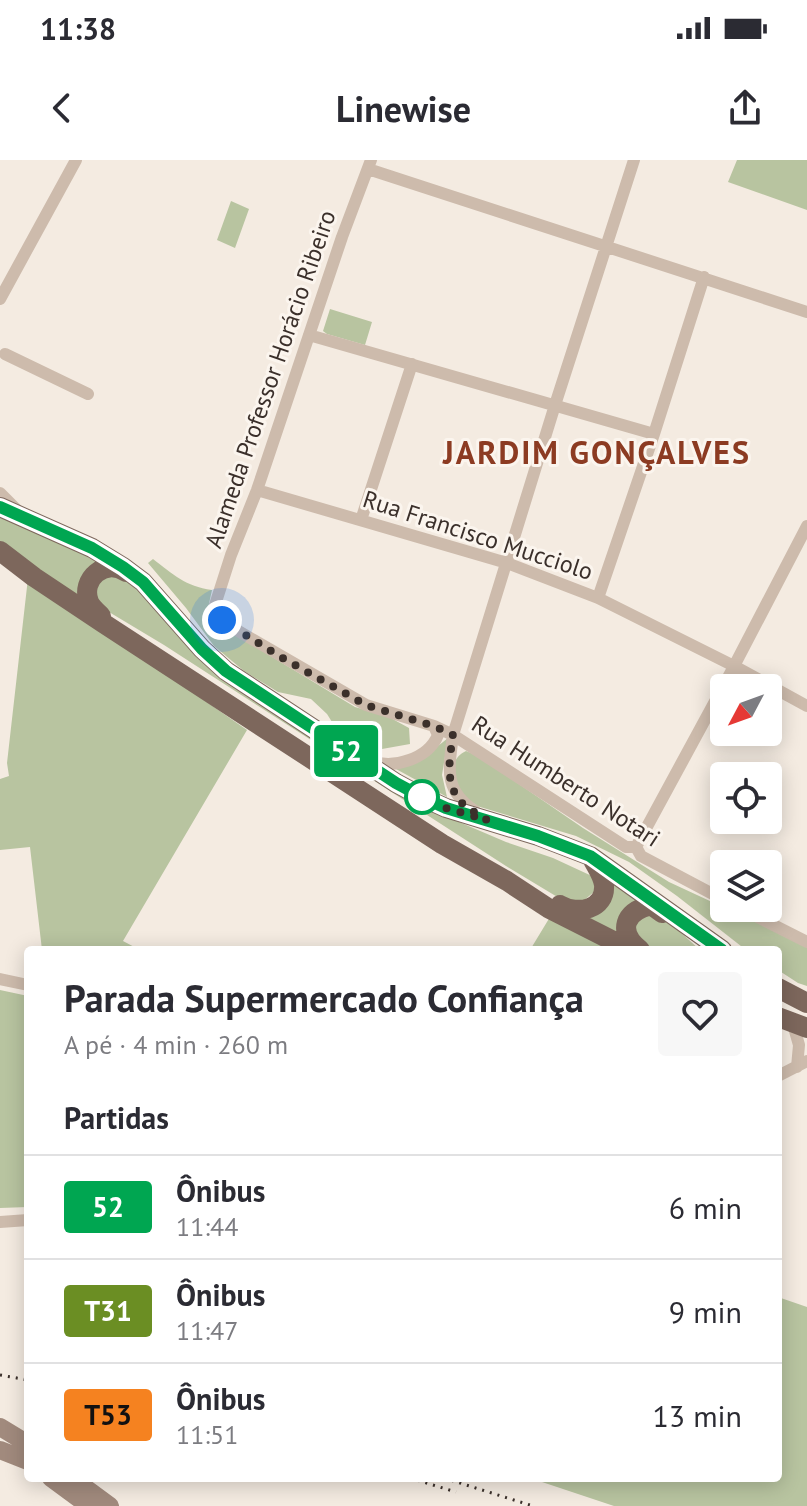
<!DOCTYPE html>
<html lang="pt">
<meta charset="utf-8">
<style>
:root{--surface:#fff;--page:#f7f7f7;--text:#2b2b33;--muted:#7c7c81;--line:#e1e1e2}
body{margin:0;font-family:"PT Sans",sans-serif;background:var(--page);color:var(--text);height:100vh;display:flex;flex-direction:column;font-size:30px;white-space:nowrap}
*{box-sizing:border-box;margin:0}
p{font-size:26px;color:var(--muted)}
.icon{flex:none;width:44px;height:44px;fill:none;stroke:currentColor;stroke-width:2;stroke-linecap:round;stroke-linejoin:round}
.map{position:relative;flex:1;overflow:hidden}
.side{position:absolute;left:24px;top:786px;width:758px;height:536px;display:flex;flex-direction:column;background:var(--surface);border-radius:8px;box-shadow:0 4px 20px #0003}
.side>*{flex:none}
.badge{padding:0 16px;border-radius:6px;font-size:28px;line-height:52px}
.needle{width:52px;rotate:229deg}
.buttons{position:absolute;left:710px;top:514px;display:grid;gap:16px}
.buttons a{display:grid;place-items:center;width:72px;height:72px;border-radius:8px;background:var(--surface);box-shadow:0 4px 20px #0003;font-size:40px}
.you{position:absolute;width:40px;height:40px;margin:-20px;border:6px solid #fff;border-radius:50%;background:#1a73e8;box-shadow:0 0 0 12px #1a73e833}
.map>.badge{position:absolute;translate:-50% -50%;box-shadow:0 0 0 4px #fff}
h2{padding:0 40px;font-size:30px;line-height:72px}
.round{display:grid;place-items:center;flex:none;width:84px;height:84px;border-radius:8px;background:var(--page)}
.headline{display:flex;align-items:center;justify-content:space-between;height:136px;padding:0 40px}
h1{font-size:38px;font-weight:800;line-height:60px}
ul{padding:0;list-style:none}
li{display:flex;align-items:center;gap:24px;height:104px;padding:0 40px;border-top:2px solid var(--line)}
li div{flex:1}
li b{display:block;font-size:30px}
li em{font-style:normal}
li .badge{min-width:88px;font-weight:700;text-align:center}
.status{display:flex;justify-content:space-between;align-items:center;height:56px;padding:0 40px;background:var(--surface);direction:ltr}
.status svg{height:22px;fill:currentColor}
header{display:flex;justify-content:space-between;align-items:center;height:104px;padding:0 40px;background:var(--surface);font-size:36px;font-weight:800}
.map>svg:first-child{display:block}
.green{fill:#b8c4a0}
.lines{fill:none;stroke-linecap:round;stroke-linejoin:round}
.street{stroke:#cdbbac;stroke-width:12}
.secondary{stroke:#a18a7d;stroke-width:18}
.primary{stroke:#7d675c;stroke-width:20}
.rail{stroke:#3b302b;stroke-width:3;stroke-dasharray:2 6;stroke-linecap:butt}
.line-casing{stroke:#fff;stroke-width:18}
.line{stroke:#00a651;stroke-width:12}
.walk{stroke:#3b302b;stroke-width:8;stroke-dasharray:0 14.4}
.stop-dot{fill:#fff;stroke:#00a651;stroke-width:4}
.labels{text-anchor:middle;dominant-baseline:central;stroke-width:6;stroke-linejoin:round;paint-order:stroke}
.street-label{font-size:24px;fill:#3b302b;stroke:#fbf5ee}
.district-label{font-size:32px;font-weight:bold;letter-spacing:2px;fill:#8c3b22;stroke:#fbf5ee}
</style>
<div class="status"><b>11:38</b><svg viewBox="0 0 49 12"><path d="M0 12V9h3v3zM5 12V6h3v6zM10 12V3h3v9zM15 12V0h3v12zM26 1h20v11H26zM47 4h2v5h-2z"/></svg></div>
<header><svg class="icon" aria-label="back" viewBox="0 0 24 24"><path d="M15 5l-7 7 7 7"/></svg>Linewise<svg class="icon" aria-label="share" viewBox="0 0 24 24"><path d="M12 15V3M7 8l5-5 5 5M5 13v7h14v-7"/></svg></header>
<div class="map">
<svg width="807" height="1346" viewBox="0 0 807 1346">
<rect width="100%" height="100%" fill="#f4ebe1"/>
<path class="green" d="M737,0H807V50L728,22Z
M231,41L249,49L235,88L217,80Z
M330,149L372,162L365,185L327,174L323,171Z
M0,354L108,402L79,442L0,383Z
M153,399C174,415 185,426 212,430L208,448L213,458L234,474L355,547L387,556L409,568L410,584L382,589L342,578L327,554L311,539L278,532L244,511L214,486L186,448L148,403Z
M119,413L173,463L431,650L506,682L553,698L594,717L595,731L582,742L564,741L506,706L164,485L104,449L95,436L99,419Z
M28,418L247,570L123,781L140,790H42L30,687L0,690V619L9,616L7,603Z
M448,578L442,615L447,637L396,609L428,594Z
M466,591L478,596L583,668L669,722L725,748L748,755L807,786V826L798,823L778,810V790H746L677,736L629,702L576,676L477,646C474,643 469,641 466,637C453,625 446,600 466,591Z
M612,720L645,736L620,775L588,760Z
M655,755L677,769L700,790C683,790 643,796 636,776C635,773 636,766 636,762L646,756Z
M550,757L615,790H530Z
M0,830L28,836V1047L0,1048Z
M778,1137L807,1147V1346H614L530,1318H778Z"/>
<g class="lines">
<path class="street" d="M371,0L342,77L257,330L231,395L215,445C216,457 223,461 233,468L366,545L434,566L453,575L626,687H636L641,696L724,740
M368,9L807,152
M0,139L76,0
M309,175L654,274
M5,194L88,234
M257,330L507,403L598,438L734,506L807,546
M0,333L16,349
M361,360L412,204
M598,438L654,274L704,117
M371,601C394,609 428,599 438,575L434,566
M475,651C443,630 449,608 453,575L555,245L634,0
M636,687L732,510L807,366
M740,748L807,782
M0,819L28,825
M793,864L799,885L797,907
M778,916L807,901
M0,1062L28,1060"/>
<path class="secondary" d="M0,1267L28,1284
M0,1290L28,1301
M51,1318L89,1346
M72,1318L110,1346"/>
<path class="primary" d="M0,347L92,388L123,407L143,422L202,489L226,511L396,623L422,637L446,648L538,676L590,696L722,790
M0,391L34,417L103,463L442,684L507,721L548,748L631,790
M101,456C97,452 91,447 89,442C80,419 105,398 126,412
M560,745C577,755 606,750 604,725C603,716 597,708 593,700
M640,790C617,771 624,752 651,745L662,753
M778,828L807,843
M778,857L807,868"/>
<path class="rail" d="M0,1215L28,1220
M410,1318L456,1332
M444,1318L533,1346"/>
</g>
<g class="lines">
<defs>
<path id="line" d="M0,347L92,388L123,407L143,422L202,489L226,511L396,623L422,637L446,648L538,676L590,696L722,790"/>
</defs>
<use href="#line" class="line-casing"/>
<use href="#line" class="line"/>
<path class="walk" d="M222,460L279,496L366,545L434,566L453,575C450,597 444,623 461,642C467,649 479,654 487,660L446,648L422,637"/>
</g>
<circle class="stop-dot" cx="422" cy="637" r="16"/>
<g class="labels">
<g class="street-label">
<text transform="translate(270 219) rotate(-71)">Alameda Professor Horácio Ribeiro</text>
<text transform="translate(478 375) rotate(18)">Rua Francisco Mucciolo</text>
<text transform="translate(566 621) rotate(33)">Rua Humberto Notari</text>
</g>
<g class="district-label">
<text x="597" y="292">JARDIM GONÇALVES</text>
</g>
</g>
</svg>
<div class="buttons">
<a><svg class="needle" viewBox="-14 -14 28 28"><path d="M0-13l5 13h-10z" fill="#e53935"/><path d="M0 13l5-13h-10z" fill="#7c7c81"/></svg></a>
<a><svg class="icon" aria-label="locate" viewBox="0 0 24 24"><circle cx="12" cy="12" r="6"/><path d="M12 2v4M12 18v4M2 12h4M18 12h4"/></svg></a>
<a><svg class="icon" aria-label="layers" viewBox="0 0 24 24"><path d="M12 4l9 5-9 5-9-5zM3 14l9 5 9-5"/></svg></a>
</div>
<div class="you" style="left:222px;top:460px"></div>
<b class="badge" style="left:346px;top:591px;background:#00a651;color:#fff">52</b>
<section class="side">
<div class="headline"><div><h1>Parada Supermercado Confiança</h1><p>A pé · 4 min · 260 m</p></div><a class="round"><svg class="icon" aria-label="heart" viewBox="0 0 24 24"><path d="M12 20l-8-8c-3-5 5-10 8-4 3-6 11-1 8 4z"/></svg></a></div>
<h2>Partidas</h2>
<ul>
<li><span class="badge" style="background:#00a651;color:#fff">52</span><div><b>Ônibus</b><p>11:44</p></div><em>6 min</em></li>
<li><span class="badge" style="background:#6b8e23;color:#fff">T31</span><div><b>Ônibus</b><p>11:47</p></div><em>9 min</em></li>
<li><span class="badge" style="background:#f58220;color:#111">T53</span><div><b>Ônibus</b><p>11:51</p></div><em>13 min</em></li>
</ul>
</section>
</div>
